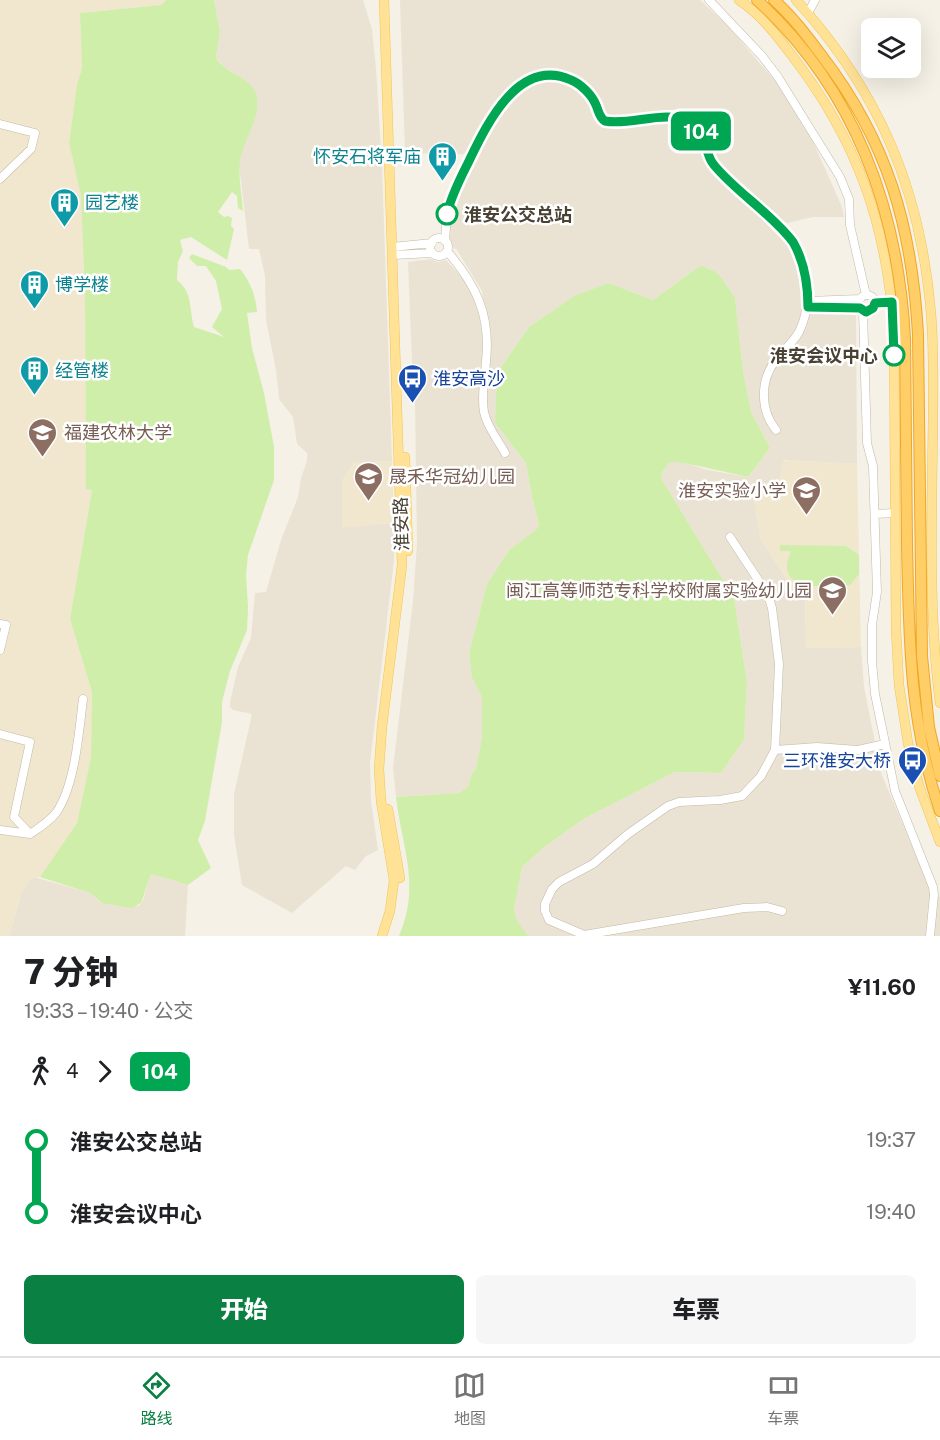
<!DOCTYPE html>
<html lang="zh">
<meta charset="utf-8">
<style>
:root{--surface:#fff;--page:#f6f6f6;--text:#202124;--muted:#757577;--line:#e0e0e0;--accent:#0b8043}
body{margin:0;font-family:"Public Sans","Noto Sans SC",sans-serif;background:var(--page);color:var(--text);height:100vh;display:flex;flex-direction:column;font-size:22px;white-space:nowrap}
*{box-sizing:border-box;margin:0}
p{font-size:20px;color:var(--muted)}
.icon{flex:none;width:33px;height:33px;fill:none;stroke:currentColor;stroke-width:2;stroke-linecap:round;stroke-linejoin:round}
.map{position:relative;height:936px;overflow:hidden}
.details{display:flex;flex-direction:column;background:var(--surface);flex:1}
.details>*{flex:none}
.badge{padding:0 12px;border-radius:9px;font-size:21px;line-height:39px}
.buttons{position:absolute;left:861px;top:18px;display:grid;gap:12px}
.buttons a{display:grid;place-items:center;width:60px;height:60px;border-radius:9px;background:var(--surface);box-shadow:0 6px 24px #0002;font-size:30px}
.map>.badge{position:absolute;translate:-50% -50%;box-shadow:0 0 0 3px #fff}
.legs{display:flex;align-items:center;gap:9px;height:66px;padding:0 24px;font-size:20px}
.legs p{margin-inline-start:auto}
.overview{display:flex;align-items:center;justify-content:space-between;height:102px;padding:0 24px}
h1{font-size:33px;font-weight:800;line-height:45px}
.cta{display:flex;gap:12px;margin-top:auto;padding:12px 24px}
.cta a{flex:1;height:69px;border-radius:9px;background:var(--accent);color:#fff;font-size:24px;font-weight:800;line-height:69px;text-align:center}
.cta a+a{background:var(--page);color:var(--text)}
ul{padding:0 24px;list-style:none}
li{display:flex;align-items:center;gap:21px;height:72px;font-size:22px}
li i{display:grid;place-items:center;width:9px;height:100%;margin:0 8px;background:currentColor}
li i::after{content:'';width:15px;height:15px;margin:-8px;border:4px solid;border-radius:50%;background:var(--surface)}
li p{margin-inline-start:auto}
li:first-child i{background:linear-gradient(#0000 50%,currentColor 0)}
li:last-child i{background:linear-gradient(currentColor 50%,#0000 0)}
.tab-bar{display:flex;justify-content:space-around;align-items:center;height:84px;border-top:2px solid var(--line);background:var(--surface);font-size:16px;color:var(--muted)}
.tab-bar a{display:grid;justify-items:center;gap:3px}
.tab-bar .on{color:var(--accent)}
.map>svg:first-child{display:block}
.residential{fill:#eae3d3}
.education{fill:#f0e7ce}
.green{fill:#cfeeaa}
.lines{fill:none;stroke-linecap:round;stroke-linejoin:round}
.minor-casing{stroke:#c2b9a7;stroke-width:9}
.major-casing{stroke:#f2c557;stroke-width:10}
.highway-casing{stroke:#f0a725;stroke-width:12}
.minor{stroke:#fff;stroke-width:8}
.major{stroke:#ffe295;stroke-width:9}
.highway{stroke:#ffce67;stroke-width:10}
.line-1-casing{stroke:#fff;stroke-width:14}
.line-1{stroke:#00a651;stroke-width:9}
.stop-1-dot{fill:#fff;stroke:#00a651;stroke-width:3}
.labels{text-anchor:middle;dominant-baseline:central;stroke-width:5;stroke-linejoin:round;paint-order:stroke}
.culture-label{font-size:18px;fill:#0d838f;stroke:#fff;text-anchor:start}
.stop-label{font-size:18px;font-weight:bold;fill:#494134;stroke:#fff;text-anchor:start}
.transit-label{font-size:18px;fill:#164399;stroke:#fff;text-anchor:start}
.education-label{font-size:18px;fill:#785e54;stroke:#fff;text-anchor:start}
.street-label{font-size:18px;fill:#494134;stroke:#fff}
</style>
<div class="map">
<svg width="940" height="936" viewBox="0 0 940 936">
<rect width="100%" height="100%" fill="#f5f1e6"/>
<path class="residential" d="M214,0H363L372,29L376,69L382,166L392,461L353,463L342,527L394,523V561L370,763L371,801L378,850L366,856L355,870L346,866L292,913L242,885L234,835V794L252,714L233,710L230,707V702L238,667L251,638L255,593L266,592L281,540L298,497L301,478L307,461V453L297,444L293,417L279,399L276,370L266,320L265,276L259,249H249L239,165L243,145L256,112V95L243,79L224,67L216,57L220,31Z
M400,0H700L729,27L786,94L811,137L842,207L844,217H813L787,223L783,222L715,163L699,123L693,119L680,115L606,118L603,115L597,97L588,87L572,76L561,73L549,72L533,77L507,92L488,118L471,149L464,154L405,153Z
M547,79L569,84L580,91L594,105L600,122L603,123L653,121L684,122L692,126L700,136L706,158L713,170L787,242L800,272L806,308L797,331L768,367L763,381L762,408L766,422L772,431L775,432L776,428L768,407L767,388L769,376L776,363L798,338L810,310L814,309L856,313L857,464L785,460L781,466L780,490L752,489L761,540L792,587L805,586L806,648L861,647L864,687L881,773L931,891L940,897V936H528L516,921L514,910L522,867L543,848L585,818L675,772L721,773L744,740L747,682L734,598L661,478L666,465L672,461H678L708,470L748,477L770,448L751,412L743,371L735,298L721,277L708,268H697L653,300L609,283L577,295L529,327L501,367L496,394L495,423L526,463L532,497L539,524L536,530L509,550L487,584L469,653L472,678L482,697V737L476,768L472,773L468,787L459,793L396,797L393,768L413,601L417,544L415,395L413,388L408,262L431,259L438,262L446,260L470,286L481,313L484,339L485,356L481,391L483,421L501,452L508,454L495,432L486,410V388L490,358L482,291L457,250L450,245L448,237L450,214L474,158L503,107L515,94L529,83Z
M151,874L188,885L185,936H9L22,891L29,880L34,877L90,893L100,902L139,906L143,900Z"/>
<path class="education" d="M0,0H166L162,5L80,13L82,68L77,86L69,143L81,196L85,298L86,489L92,490L70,619L92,692L91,757L77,823L40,877L32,878L22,891L9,936H0Z
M788,460L857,464L861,647L806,648L805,586L792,587L761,540L752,489L780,490L781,466L783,462Z
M392,461L394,523L342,528V480L353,463Z"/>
<path class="green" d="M166,0H214L220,31L216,57C224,74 249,75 256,94C263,116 243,139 240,161C238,177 242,195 243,211L238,208L237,196L232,192L218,212L224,217L228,216L232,218L231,226L234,229L227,260L191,237L180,240L183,251L178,262L177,280C193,293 189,308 194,327L224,337L212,327L222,309L216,281L206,266H197L189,258L192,254L226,267L229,270L240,269C250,281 256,296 257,312L247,313L252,348L264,393L274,447V480L248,555L246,575L248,607L247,630L230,671L222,702V722L205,821L198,840L211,868L188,885L151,874L141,903L132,908L102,903L90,893L40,877L77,823L91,757L92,692L70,619L92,490L86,489L85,298L81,196L69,143L77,85L82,68L80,13L161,5Z
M702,266L714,271L721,277L735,298L743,371L751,412L770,448L748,477C737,475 676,460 671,462C665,465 663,472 661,478L734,598L747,682L744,740L721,773L675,772L585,818L543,848L522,867L514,910L517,921L528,936H399C421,884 402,849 396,797L459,793L468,787L472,773L476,768L482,737V697L472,678L469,653L487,584L509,550L536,530L539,524L532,497L526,463L495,423L496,394L501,367L529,327L576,295L609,283L653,300L697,268Z
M780,545L846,546L859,555V574L850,585C825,587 772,593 791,551H780Z"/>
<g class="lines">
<defs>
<path id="minor" d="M709,0L762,56L778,77L840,177L849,199L850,225L866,295
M808,13L815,0
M0,124L35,133L31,149L0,179
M430 247a9 9 0 1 1 18 0a9 9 0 1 1-18 0Z
M445,241C446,230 446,219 448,208C453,191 463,174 471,158C489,121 517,61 568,79C578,82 591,93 595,103C599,110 599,118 607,122L671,118L683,119L696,124L702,133L713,164L790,238C797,248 801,260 804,272C809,293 809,312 799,332C793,343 783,350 775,361C760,381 760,410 776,430
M392,247L432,243
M447,251C476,285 491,315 486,361C485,378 481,395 484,412C487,427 498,440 505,453
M393,255L432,253
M859 303a8 8 0 1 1 16 0a8 8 0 1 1-16 0Z
M808,301L860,299
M808,307L860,308
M863,311L867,443L873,466L877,592L872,625V661L875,694L895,791L933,887L934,895L930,936
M875,514L894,513
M730,537L768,595L772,608L779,664L775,750L761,776L742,796L720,800L679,802L668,806L628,834L593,864L559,882L552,889L545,904V911L549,920L584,935L744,908L767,907L782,911
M0,624L6,625L0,650
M0,734L30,742L14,817L30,834L0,830
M775,750L817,747L858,750L885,744
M30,834C39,828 50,821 56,813C75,786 79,732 83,699"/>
<path id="major" d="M739,0C760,14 775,33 790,53C857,139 887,224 894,333L896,629L899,685L908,743L919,786L940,842
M796,0C879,91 921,190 931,314C934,348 933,383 933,418C932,512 928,610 940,703
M405,457L408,551
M388,809L400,878
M382,936L390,911L394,880L381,801L379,769L382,727L402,565L384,0"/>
<path id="highway" d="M757,0C855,89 898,209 905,338C906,407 906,476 907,544C909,638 909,721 940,811
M774,0C793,17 807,36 822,56C888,142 912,227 918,334L922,656L929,727L940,776"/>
</defs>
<use href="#minor" class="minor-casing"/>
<use href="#major" class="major-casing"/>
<use href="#highway" class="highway-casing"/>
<use href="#minor" class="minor"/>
<use href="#major" class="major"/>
<use href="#highway" class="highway"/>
</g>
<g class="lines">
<defs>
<path id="line-1" d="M447,214C451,196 460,179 468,163C486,126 518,56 571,80C581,84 592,95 596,105C599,112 599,117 605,121C632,126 664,109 692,122C708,129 703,153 714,165C737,193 771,213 793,242C804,261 808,286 808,307L860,308L866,312L873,308L875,303L892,302L894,355"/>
</defs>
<use href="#line-1" class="line-1-casing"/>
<use href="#line-1" class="line-1"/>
</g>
<defs>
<symbol id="building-pin" viewBox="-11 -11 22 30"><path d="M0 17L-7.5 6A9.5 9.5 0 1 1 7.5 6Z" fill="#0f9aa8" stroke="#fff"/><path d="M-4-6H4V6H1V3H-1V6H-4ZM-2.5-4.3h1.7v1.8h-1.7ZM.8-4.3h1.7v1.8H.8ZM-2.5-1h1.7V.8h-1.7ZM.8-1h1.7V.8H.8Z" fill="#fff"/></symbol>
<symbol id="bus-pin" viewBox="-11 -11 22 30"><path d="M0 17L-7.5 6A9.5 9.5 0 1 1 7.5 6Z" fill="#1a4fb4" stroke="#fff"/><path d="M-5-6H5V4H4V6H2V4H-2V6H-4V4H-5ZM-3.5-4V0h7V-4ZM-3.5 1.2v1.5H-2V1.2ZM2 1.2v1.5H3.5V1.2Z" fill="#fff"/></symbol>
<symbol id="university-pin" viewBox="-11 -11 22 30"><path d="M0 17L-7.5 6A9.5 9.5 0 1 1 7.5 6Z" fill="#8d6e63" stroke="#fff"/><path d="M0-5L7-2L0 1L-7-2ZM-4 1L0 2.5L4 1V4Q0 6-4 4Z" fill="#fff"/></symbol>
<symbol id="school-pin" viewBox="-11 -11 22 30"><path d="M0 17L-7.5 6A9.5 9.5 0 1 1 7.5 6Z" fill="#8d6e63" stroke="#fff"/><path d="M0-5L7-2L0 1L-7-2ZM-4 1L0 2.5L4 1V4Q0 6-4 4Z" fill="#fff"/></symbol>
</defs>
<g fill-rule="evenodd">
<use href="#building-pin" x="426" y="140" width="33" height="45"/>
<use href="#building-pin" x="48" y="186" width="33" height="45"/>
<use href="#building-pin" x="18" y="268" width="33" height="45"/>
<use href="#building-pin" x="18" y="354" width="33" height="45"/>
<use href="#bus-pin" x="396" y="362" width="33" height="45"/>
<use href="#university-pin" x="26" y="416" width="33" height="45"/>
<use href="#school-pin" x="352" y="460" width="33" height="45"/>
<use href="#school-pin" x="790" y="474" width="33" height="45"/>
<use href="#school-pin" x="816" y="574" width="33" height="45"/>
<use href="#bus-pin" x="896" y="744" width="33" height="45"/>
</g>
<g class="stop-1-dot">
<circle cx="447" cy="214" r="10"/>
<circle cx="894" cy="355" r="10"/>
</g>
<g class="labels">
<g class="culture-label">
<text x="421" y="156" text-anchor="end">怀安石将军庙</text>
<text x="85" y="202">园艺楼</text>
<text x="55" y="284">博学楼</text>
<text x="55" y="370">经管楼</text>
</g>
<g class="stop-label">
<text x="464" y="214">淮安公交总站</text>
<text x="878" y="355" text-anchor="end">淮安会议中心</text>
</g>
<g class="transit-label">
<text x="433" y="378">淮安高沙</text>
<text x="891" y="760" text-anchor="end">三环淮安大桥</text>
</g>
<g class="education-label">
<text x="64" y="432">福建农林大学</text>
<text x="389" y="476">晟禾华冠幼儿园</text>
<text x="786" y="490" text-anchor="end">淮安实验小学</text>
<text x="812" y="590" text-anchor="end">闽江高等师范专科学校附属实验幼儿园</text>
</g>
<g class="street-label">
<text transform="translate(401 524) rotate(-92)">淮安路</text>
</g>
</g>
</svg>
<div class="buttons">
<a><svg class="icon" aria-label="layers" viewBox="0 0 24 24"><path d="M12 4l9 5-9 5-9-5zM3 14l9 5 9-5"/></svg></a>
</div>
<b class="badge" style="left:701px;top:131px;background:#00a651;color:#fff">104</b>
</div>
<section class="details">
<div class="overview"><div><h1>7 分钟</h1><p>19:33 – 19:40 · 公交</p></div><b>¥11.60</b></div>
<div class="legs"><svg class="icon" aria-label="walk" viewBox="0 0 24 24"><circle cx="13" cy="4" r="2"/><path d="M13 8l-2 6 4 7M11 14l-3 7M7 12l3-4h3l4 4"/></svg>4<svg class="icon" aria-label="forward" viewBox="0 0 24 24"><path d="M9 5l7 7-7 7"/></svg><b class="badge" style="background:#00a651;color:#fff">104</b></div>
<ul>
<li><i style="color:#00a651"></i><b>淮安公交总站</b><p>19:37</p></li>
<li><i style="color:#00a651"></i><b>淮安会议中心</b><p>19:40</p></li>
</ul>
<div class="cta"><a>开始</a><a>车票</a></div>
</section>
<nav class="tab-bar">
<a class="on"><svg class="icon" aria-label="directions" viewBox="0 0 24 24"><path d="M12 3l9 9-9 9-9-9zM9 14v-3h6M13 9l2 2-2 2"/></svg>路线</a>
<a><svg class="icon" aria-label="map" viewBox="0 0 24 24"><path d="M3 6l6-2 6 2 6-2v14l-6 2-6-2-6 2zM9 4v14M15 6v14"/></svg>地图</a>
<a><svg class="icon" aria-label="tickets" viewBox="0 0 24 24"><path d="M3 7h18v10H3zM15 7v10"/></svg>车票</a>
</nav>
